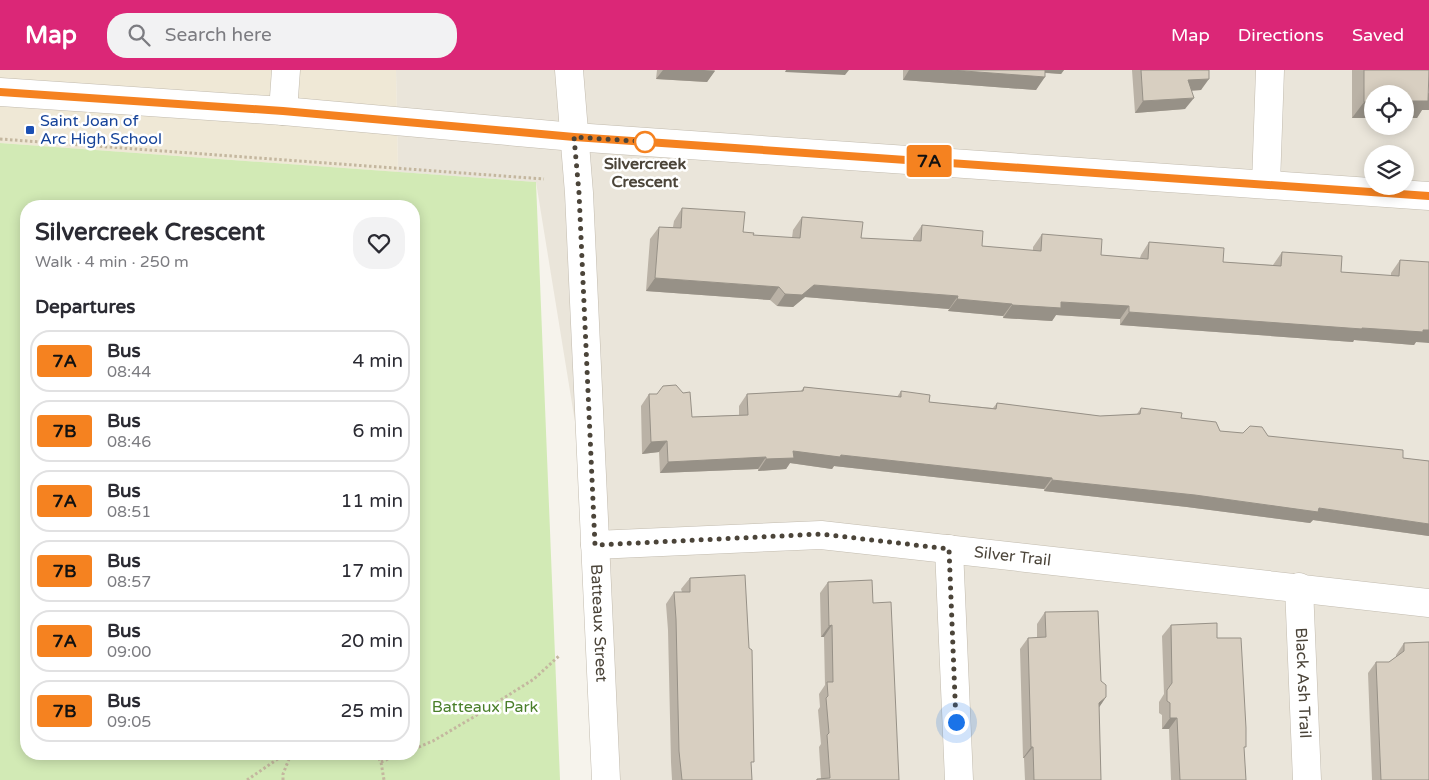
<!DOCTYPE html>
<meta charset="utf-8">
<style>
:root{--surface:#fff;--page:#f2f2f3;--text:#2b2b33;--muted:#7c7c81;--line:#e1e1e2;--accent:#db2777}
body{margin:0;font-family:"Varela Round",sans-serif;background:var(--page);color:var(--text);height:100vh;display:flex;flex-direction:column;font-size:19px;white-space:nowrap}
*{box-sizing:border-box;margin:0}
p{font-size:16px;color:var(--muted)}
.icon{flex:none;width:28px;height:28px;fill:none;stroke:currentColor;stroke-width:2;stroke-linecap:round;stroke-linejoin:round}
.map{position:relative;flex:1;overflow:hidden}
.sheet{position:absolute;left:20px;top:130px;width:400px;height:560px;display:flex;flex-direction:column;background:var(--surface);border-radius:20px;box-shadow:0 2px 12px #0003}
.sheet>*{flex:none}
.badge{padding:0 10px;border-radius:4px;font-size:18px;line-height:32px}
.buttons{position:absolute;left:1364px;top:15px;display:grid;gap:10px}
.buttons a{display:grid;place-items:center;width:50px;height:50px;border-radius:50%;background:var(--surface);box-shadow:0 2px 12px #0003;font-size:25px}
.you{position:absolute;width:25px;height:25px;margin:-12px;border:4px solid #fff;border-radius:50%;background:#1a73e8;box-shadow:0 0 0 8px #1a73e833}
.map>.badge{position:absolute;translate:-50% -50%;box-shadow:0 0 0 2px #fff}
h2{padding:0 15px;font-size:19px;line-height:45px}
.round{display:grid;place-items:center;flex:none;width:52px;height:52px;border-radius:20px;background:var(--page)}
.summary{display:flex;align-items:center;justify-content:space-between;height:85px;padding:0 15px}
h1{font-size:24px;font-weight:800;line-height:38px}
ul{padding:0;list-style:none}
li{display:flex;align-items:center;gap:15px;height:62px;margin:0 10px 8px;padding:0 5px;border:2px solid var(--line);border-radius:20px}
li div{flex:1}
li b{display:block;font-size:19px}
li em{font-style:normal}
li .badge{min-width:55px;font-weight:700;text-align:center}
header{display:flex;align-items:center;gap:30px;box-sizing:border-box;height:70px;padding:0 25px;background:var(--accent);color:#fff}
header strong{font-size:24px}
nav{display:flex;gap:28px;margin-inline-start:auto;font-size:18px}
.search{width:350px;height:45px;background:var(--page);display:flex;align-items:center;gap:12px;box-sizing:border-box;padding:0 18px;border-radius:20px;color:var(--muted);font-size:19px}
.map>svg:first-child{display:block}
.residential{fill:#eae5da;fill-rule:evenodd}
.education{fill:#efe8d6}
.green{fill:#d2eab5;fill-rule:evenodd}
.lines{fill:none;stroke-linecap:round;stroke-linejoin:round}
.minor-casing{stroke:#c2bbae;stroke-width:29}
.path{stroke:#c4b79f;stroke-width:3;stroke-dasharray:2.5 2.5;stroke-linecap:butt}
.minor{stroke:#fff;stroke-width:28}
.wall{fill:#bab2a6}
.shaded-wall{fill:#979187}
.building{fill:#d8cfc1;stroke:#979187}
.line-casing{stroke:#fff;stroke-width:11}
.line{stroke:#f58220;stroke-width:8}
.walk{stroke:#4b4439;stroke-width:5;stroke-dasharray:0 9}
.transit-dot{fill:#1a4fb4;stroke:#fff;stroke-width:2}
.stop-dot{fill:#fff;stroke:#f58220;stroke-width:2.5}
.labels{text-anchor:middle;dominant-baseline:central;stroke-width:5;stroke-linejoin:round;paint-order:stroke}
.transit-label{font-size:16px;fill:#164399;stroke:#fff;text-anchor:start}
.stop-label{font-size:16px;font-weight:bold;fill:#4b4439;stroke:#fff}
.street-label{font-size:16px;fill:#4b4439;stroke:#fff}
.park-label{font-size:16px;fill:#4a7f2a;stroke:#fff}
</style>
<header>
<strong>Map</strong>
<div class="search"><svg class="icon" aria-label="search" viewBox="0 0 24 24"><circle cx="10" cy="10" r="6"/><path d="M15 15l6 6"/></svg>Search here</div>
<nav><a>Map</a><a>Directions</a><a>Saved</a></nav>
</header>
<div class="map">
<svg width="1429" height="710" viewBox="0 0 1429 710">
<rect width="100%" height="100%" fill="#f6f3ec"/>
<path class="residential" d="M396,0H1429V710H606L595,475L536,112L398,102ZM1372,24H1405V56H1372ZM1372,84H1405V116H1372Z"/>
<path class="education" d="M0,0H396L398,102L0,73Z"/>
<path class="green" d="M0,73L536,112L560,710H0ZM26,136H414V684H26Z"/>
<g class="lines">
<defs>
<g id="minor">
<path id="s1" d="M569,0L579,123L606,710"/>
<path d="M0,22L283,41L574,67L1429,126"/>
<path d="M283,41L286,0"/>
<path d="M1266,114L1270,0"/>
<path id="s2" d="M595,475L821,465L1429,533"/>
<path d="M949,479L959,710"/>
<path id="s3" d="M1299,517L1307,710"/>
</g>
</defs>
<use href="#minor" class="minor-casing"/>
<path class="path" d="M0,69L544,109
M414,679L433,671L472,648L534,609L560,585
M376,684L381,692L384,710
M381,692L401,684
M247,710L285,684
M283,710V704L291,684"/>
<use href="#minor" class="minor"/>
</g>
<path class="wall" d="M657,0H715L707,12L656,9Z
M903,0H1064L1061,4L1045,3L1036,20L903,10Z
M1132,0H1209L1201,20L1191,21L1185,39L1135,43Z
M1352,0H1429L1422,40L1417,48H1405V24H1372V48H1352Z
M682,138L743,162L753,165L792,168L793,160L802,147L861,168L913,171V168L922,155L982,176L1033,181V177L1042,164L1101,185L1140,188L1141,185L1149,172L1223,192L1273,195L1282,182L1341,202L1391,206V203L1400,190L1416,272L1414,275L1354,270L1353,272L1188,260L1120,255V249L1056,245L1052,251L1003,248V246L948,241L949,239L805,227L793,237L777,236L770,230L646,221L650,169L659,157H673L674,151Z
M804,317L897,327L901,321L929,332L993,338L997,333L1100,346L1137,344L1141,338L1181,348L1220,361L1268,366L1403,388L1429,391V466L1313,450L1310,453L1187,437L1044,421V419L834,396L832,399L790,393L786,399L758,401V399L660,403L659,382L642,384L641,336L649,324L692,347L739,345V336L747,324L801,321Z
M690,508L751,696L752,710H672L671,692L668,560L666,534L674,522H682L681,519Z
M828,512L873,533L899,710H816L817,709H821L819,677L821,674L818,640L820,637L819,624L825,615L824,567H821L820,523Z
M1045,542L1101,611L1106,627L1099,637L1101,710H1025L1024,688H1023L1020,579L1028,568H1037V554Z
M1171,555L1217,568L1244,680L1246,710H1171L1169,659H1162V645L1159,643V632L1164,624L1162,566Z
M1404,573L1429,710H1372L1368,603L1376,592H1389L1396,587V585Z"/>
<path class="shaded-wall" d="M663,0H704L715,1L707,12L656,9Z
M786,0H849L845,5L785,2Z
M909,0H951L1045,7L1036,20L903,10Z
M1039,0H1064L1061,4L1037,2Z
M1209,9L1201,20L1180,21L1188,10Z
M1429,23V40H1422L1417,48H1405V31Z
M1194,28L1185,39L1135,43L1143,31Z
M1364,32H1372V48H1352Z
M655,208L779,217L770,230L646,221Z
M814,215L958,226L949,239L805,227L793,237L777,236L785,224Z
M957,229L1012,234L1003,246L948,241Z
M1061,232L1129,236L1120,249L1056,245L1052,251L1003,248L1012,235Z
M1129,242L1362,258L1429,260V273L1416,272L1414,275L1354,270L1353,272L1120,255Z
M667,371L659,382L642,384L651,372Z
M793,381L841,385L1052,408L1044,419L834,396L832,399L790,393L786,399L758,401L766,389Z
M766,387L758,399L660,403L668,392Z
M1052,410L1319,438L1429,454V466L1313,450L1310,453L1187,437L1044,421Z
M832,555L824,567H821L829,556Z
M1106,627L1098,639L1099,633Z
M1170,648H1177L1169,659H1162Z
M1031,677H1033L1024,688H1023Z"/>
<path class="building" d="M951,0H1045V7Z
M1141,0H1209V9L1188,10L1194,28L1143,31Z
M1364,0H1429L1428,31H1405V24H1372V32H1364Z
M682,138L745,142L743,162L754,163L753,165L800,168L802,147L863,152L861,168L921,171L922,155L983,161L982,176L1041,181L1042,164L1102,169L1101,185L1148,189L1149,172L1224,178L1223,192L1281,196L1282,182L1342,186L1341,202L1399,206L1400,190L1429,192V260H1423V262L1362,258V259L1197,247L1129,242V236L1061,232V238L1012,235V234L957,229L958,226L814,215L802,225L785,224L779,217L655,208L659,157L681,158Z
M676,315L683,323L690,322L692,347L748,345L747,324L803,321L804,317L901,327V321L930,325L929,332L996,339L997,333L1100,346L1140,344L1141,338L1182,343L1181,348L1216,352L1220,361L1243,363L1250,356L1262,357L1268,366L1403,380V388L1429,391V454L1319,438L1318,442L1195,425L1052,410V408L841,385L840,387L793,381L794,388L766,389V387L668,392L667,371L651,372L649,324H657L663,316Z
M745,505L749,578L752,580L754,692H751L752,710H682L679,681L676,549L674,522H690V508Z
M872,510L873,533L891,532L899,710H817V709L830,708L827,665L829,663L826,628L828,626L827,612H833L832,555L829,556L828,512Z
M1098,541L1101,611L1106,615V627L1099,633L1101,710H1034L1033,677H1031L1028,568L1046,567L1045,542Z
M1217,553V568H1241L1246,658V677H1244L1246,710H1180L1177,648H1170V633L1167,631V620L1172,613L1171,555Z
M1429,572V710H1381L1376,592H1389L1404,581V573Z"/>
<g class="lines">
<defs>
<path id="line" d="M0,22L283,41L574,67L1429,126"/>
</defs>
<use href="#line" class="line-casing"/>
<use href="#line" class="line"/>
<path class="walk" d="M645,72H649L574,67L579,123L595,475L821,464L949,479L956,652"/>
</g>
<rect class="transit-dot" x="25" y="55" width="10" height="10" rx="2.5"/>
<circle class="stop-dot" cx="645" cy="72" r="10"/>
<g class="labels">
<g class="transit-label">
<text x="40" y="51">Saint Joan of<tspan x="40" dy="18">Arc High School</tspan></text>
</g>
<g class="stop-label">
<text x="645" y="94">Silvercreek<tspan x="645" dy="18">Crescent</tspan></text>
</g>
<g class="street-label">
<text stroke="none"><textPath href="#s2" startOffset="419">Silver Trail</textPath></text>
<text stroke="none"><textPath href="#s1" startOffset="554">Batteaux Street</textPath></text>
<text stroke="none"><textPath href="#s3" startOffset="96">Black Ash Trail</textPath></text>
</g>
<g class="park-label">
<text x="485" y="637">Batteaux Park</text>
</g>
</g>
</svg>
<div class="buttons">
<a><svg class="icon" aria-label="locate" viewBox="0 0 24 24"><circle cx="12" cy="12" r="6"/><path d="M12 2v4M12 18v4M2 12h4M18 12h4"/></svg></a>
<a><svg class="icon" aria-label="layers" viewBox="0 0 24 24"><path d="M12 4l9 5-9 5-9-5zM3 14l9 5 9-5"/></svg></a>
</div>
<div class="you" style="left:956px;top:652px"></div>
<b class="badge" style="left:929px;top:91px;background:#f58220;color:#111">7A</b>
<section class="sheet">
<div class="summary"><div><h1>Silvercreek Crescent</h1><p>Walk · 4 min · 250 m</p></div><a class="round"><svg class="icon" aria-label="heart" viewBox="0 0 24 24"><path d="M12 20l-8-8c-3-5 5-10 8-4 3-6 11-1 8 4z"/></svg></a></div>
<h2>Departures</h2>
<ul>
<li><span class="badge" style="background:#f58220;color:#111">7A</span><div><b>Bus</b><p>08:44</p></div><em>4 min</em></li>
<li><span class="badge" style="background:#f58220;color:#111">7B</span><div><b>Bus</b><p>08:46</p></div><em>6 min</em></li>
<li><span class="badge" style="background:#f58220;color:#111">7A</span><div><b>Bus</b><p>08:51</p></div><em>11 min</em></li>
<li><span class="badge" style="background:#f58220;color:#111">7B</span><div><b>Bus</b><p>08:57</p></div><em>17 min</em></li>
<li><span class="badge" style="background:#f58220;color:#111">7A</span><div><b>Bus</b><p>09:00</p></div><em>20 min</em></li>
<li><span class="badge" style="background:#f58220;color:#111">7B</span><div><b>Bus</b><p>09:05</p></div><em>25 min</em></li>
</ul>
</section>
</div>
